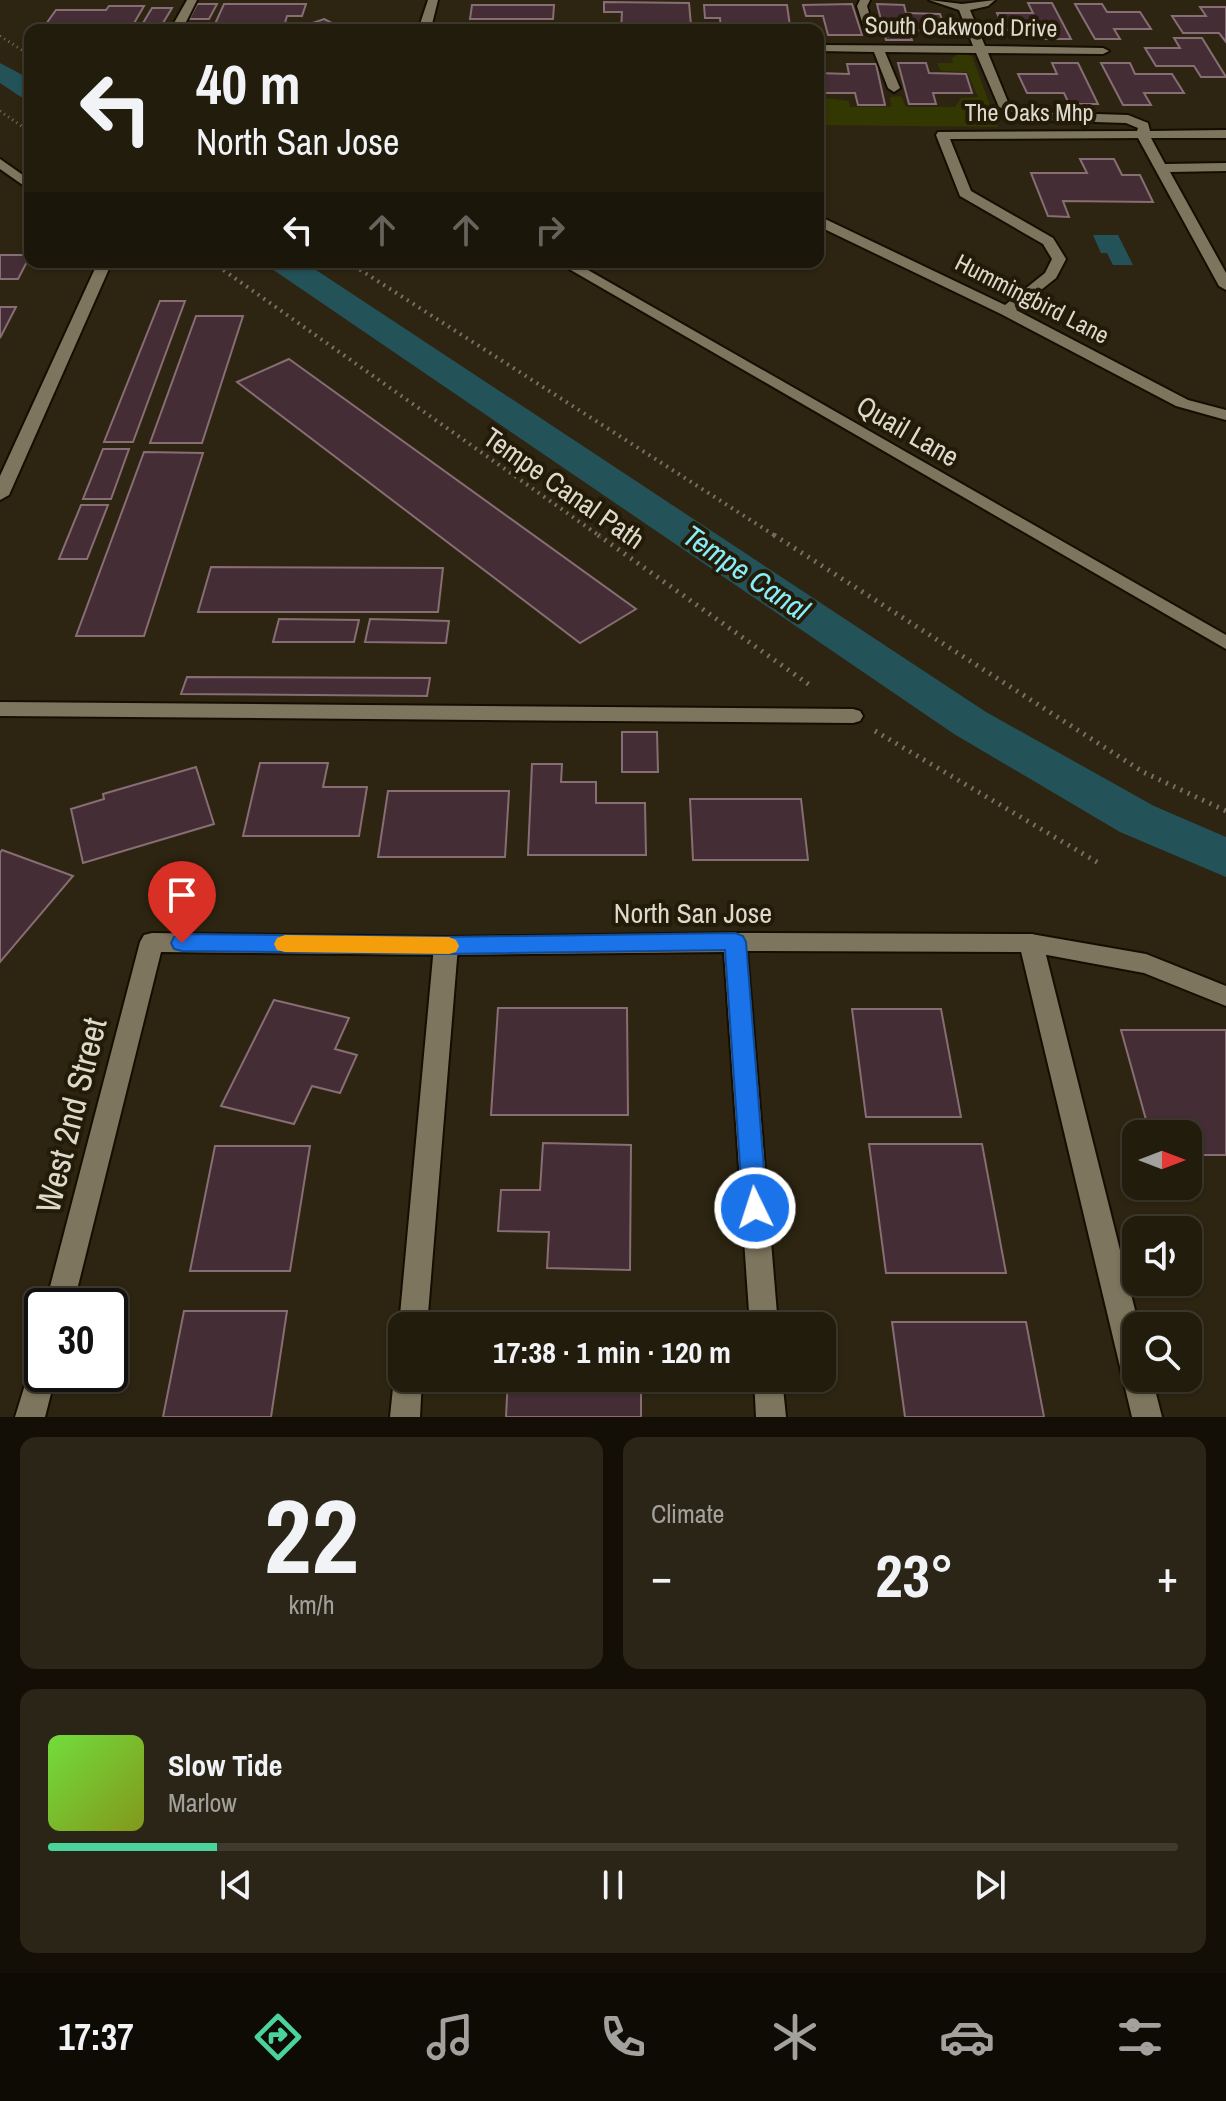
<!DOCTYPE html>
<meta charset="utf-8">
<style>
body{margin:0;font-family:"Archivo Narrow",sans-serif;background:#2a2516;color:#f1f3f6;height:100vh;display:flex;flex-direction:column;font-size:30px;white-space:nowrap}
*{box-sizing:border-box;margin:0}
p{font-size:26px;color:#a2a19d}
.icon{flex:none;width:44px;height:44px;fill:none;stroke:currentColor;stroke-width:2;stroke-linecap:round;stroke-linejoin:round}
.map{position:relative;height:1417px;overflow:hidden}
.panel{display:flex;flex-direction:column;gap:20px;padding:20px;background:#130f07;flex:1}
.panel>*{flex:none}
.top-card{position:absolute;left:24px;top:24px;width:800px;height:244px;border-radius:16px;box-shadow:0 2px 6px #0004,0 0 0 2px #3f3a2e;background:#221c0d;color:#f1f3f6;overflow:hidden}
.needle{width:52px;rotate:90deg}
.tools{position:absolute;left:1122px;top:1120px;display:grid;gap:16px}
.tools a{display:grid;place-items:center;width:80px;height:80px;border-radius:16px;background:#221c0d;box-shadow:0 2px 6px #0004,0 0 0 2px #3f3a2e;font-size:40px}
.speed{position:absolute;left:24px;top:1288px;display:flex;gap:16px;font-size:40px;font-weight:700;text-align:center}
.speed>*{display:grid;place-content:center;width:104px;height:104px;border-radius:50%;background:#221c0d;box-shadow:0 2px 6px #0004,0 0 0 2px #3f3a2e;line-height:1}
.speed .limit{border:4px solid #111;border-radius:12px;background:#fff;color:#111}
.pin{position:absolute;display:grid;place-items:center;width:68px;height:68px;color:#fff;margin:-82px -34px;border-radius:50% 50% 50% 0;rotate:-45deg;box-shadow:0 0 8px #0007}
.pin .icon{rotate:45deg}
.me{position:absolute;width:88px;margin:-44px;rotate:356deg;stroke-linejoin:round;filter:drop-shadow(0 0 6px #0008)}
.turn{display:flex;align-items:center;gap:28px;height:168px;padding:0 40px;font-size:36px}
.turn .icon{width:104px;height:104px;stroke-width:2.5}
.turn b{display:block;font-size:56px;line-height:68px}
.lanes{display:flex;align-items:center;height:76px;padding:0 40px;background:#0003;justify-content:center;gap:40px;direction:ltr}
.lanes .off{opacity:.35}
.big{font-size:60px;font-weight:800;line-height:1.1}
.panel .tile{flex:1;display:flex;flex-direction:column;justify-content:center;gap:12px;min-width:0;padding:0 28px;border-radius:16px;background:#2a2516}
.panel .dial{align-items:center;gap:0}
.dial b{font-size:104px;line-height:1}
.song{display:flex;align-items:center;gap:24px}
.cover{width:96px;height:96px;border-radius:12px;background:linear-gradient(135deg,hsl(100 70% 55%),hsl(70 70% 35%))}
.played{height:8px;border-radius:4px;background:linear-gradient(90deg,#4ad49c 15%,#3f3a2e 15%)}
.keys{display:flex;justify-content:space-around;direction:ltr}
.heat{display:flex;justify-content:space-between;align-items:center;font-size:44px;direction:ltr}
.panel .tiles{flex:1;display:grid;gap:20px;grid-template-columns:1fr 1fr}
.tile:last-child{grid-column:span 2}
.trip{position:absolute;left:388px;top:1312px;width:448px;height:80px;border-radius:16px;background:#221c0d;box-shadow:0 2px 6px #0004,0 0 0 2px #3f3a2e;font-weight:800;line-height:80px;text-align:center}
.tab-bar{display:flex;height:128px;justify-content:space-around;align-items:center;background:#0e0b05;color:#a2a19d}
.tab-bar .icon{width:56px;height:56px}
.tab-bar .current{color:#4ad49c}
.tab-bar b{font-size:36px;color:#f1f3f6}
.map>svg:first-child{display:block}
.green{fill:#333702}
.water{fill:#245259}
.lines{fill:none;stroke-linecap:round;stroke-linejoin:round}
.canal{fill:#245259;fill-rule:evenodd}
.building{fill:#442d34;stroke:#876d74;stroke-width:2}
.service-casing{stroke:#150e00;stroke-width:4}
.minor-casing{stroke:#150e00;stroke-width:4}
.path-far2{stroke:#77705f;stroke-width:3;stroke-dasharray:1 4;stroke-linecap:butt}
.path-far1{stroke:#77705f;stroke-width:4;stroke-dasharray:2 5;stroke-linecap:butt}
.path{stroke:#77705f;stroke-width:5;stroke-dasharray:2 6;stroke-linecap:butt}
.service{fill:#7e755e;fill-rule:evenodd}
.minor{fill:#7e755e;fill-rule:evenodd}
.route{fill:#1a73e8;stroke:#114b97;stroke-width:2}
.slow{fill:#f59e0b}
.labels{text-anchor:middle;stroke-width:8;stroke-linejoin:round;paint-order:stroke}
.far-street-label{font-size:24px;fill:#ded9cd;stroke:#231b07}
.street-label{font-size:28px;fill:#ded9cd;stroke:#231b07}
.water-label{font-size:30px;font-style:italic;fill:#88ecf9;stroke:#231b07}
.near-street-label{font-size:34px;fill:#ded9cd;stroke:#231b07}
</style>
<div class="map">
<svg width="1226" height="1417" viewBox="0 0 1226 1417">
<rect width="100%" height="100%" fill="#2d2511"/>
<path class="green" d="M960 53 972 56 998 127 818 125V97L849 101 850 107H891L890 97 901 96 906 107H955L961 98 978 97 967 72 941 71 937 63H953L952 58Z"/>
<path class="water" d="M1093 235H1118L1133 265H1113L1107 253H1101Z"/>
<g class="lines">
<g class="canal">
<path d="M0 63 30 79V99L21 97 0 83Z"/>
<path d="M267 262H304L986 712 1154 806 1226 837V877L1120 832 954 734 272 269Z"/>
</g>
</g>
<g class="building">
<path d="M604 2 689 3 691 25H702V30H621L622 12H604Z"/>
<path d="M1028 3H1052L1071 39H1044L1039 30H1004L997 13H1033Z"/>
<path d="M197 4H217L209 19H189Z"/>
<path d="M224 4H306L302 16H287L283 30H196L199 24H215Z"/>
<path d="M852 4 862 35H828L823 16H806L803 5Z"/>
<path d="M877 4 904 5 906 13 940 14 946 31 909 30 912 40H886Z"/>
<path d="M1075 4H1102L1107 12H1140L1151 29H1114L1120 39H1095Z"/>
<path d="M472 5H554L553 19H470Z"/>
<path d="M704 5H787L790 26H805L806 30H721L720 18H705Z"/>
<path d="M109 6H144L133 25H143L140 30H58L62 24H46L56 10H106Z"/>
<path d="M1200 7H1226V42L1219 33H1183L1172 16H1206Z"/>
<path d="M152 8H172L163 23H143Z"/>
<path d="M324 19 336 25 320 30H292Z"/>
<path d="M1174 38H1202L1226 77H1201L1194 66H1156L1145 48H1180Z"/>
<path d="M898 63H926L929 73 966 74 972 93H933L936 104H909Z"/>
<path d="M1052 63H1078L1098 104H1069L1064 93H1027L1018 74H1057Z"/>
<path d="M1101 63H1130L1135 74H1172L1184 93H1144L1151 105H1123Z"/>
<path d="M847 64H876L885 105H858L855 93H818V73L849 74Z"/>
<path d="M1080 159H1114L1122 175H1140L1153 202 1063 201 1069 217 1048 216 1031 173H1087Z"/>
<path d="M0 255H30V256L18 279H0Z"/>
<path d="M160 301H185L133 442H104Z"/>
<path d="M0 307H16L0 338Z"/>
<path d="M196 316H243L202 443H150Z"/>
<path d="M289 359 636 609 580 643 237 382Z"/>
<path d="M103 449H129L111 499H83Z"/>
<path d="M144 452 203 453 144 636H76Z"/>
<path d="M81 505H108L87 559H59Z"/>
<path d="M211 567 443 568 438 612H198Z"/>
<path d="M279 619 359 620 354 642H273Z"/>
<path d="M370 619 449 621 446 643 365 642Z"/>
<path d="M187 677 430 678 427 696 181 694Z"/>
<path d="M622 732H657L658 772H622Z"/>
<path d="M260 763H328L323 787H367L359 836H243Z"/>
<path d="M532 764H562L561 782H596V803H645L646 855H528Z"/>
<path d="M196 767 214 824 83 863 71 809 104 799 103 794Z"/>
<path d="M388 791H509L505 857H378Z"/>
<path d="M690 799H801L808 860H693Z"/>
<path d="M2 850 73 876 0 962V853Z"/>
<path d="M274 1000 349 1018 335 1049 357 1055 340 1093 312 1086 294 1124 221 1106Z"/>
<path d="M498 1008H627L628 1115H491Z"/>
<path d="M852 1009H941L961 1117H866Z"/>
<path d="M1121 1030H1226V1155H1188V1134H1150Z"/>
<path d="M543 1143 631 1145 630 1270 547 1268 549 1232 498 1231 501 1190H540Z"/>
<path d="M869 1144H982L1006 1273H886Z"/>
<path d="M215 1146H310L290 1271H190Z"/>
<path d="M184 1311H287L271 1417H163Z"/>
<rect x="511" y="1313" width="129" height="13"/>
<path d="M892 1322H1026L1044 1417H905Z"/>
<path d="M508 1378H641V1417H506Z"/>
</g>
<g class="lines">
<g class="service-casing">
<g id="service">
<path d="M187 0H197L182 30H170Z"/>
<path d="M428 0H438L432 24 587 27 593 30H337L343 27 420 24Z"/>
<path d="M860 0H870L867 6 874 30 864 28 857 6Z"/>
<path d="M929 0 962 4 995 0 988 6 970 10 985 46 1103 48 1109 51 1103 54 988 53 1008 102 1034 112 1128 115 1148 123 1150 131 1226 130V138H1151L1165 164 1226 163V171L1170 172 1226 273V290L1219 286 1138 138 950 139 971 191 1053 238 1066 259 1056 278 1016 310 1188 400 1226 410V420L1176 406 1001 314 818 226V217L823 218 1005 305 1045 273 1052 259 1043 244 960 196 936 135 938 132 1137 131 1138 128 1126 123 1032 120 999 107 976 53 885 52 900 88 894 92 888 88 874 52 818 51V45L973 46 959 10Z"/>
<path d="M557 262H574L1226 635V649Z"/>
<path d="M0 702 853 709 860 711 863 716 860 721 853 723 0 716Z"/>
<path d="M1031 934 1039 936 1043 943 1139 1326H1136V1378H1152L1162 1417H1132L1019 943 1023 936Z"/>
<path d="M446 937 454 939 458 946 427 1326H402V1333L399 1326 434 946 438 939Z"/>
<path d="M402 1366V1378H422L420 1417H390L394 1378 398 1368Z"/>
</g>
</g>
<g class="minor-casing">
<g id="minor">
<path d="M0 159 30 180V190L0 169Z"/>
<path d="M98 262H112L9 495 0 500V476Z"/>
<path d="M152 933 446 937 735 933 1031 934 1146 954 1226 986V1006L1144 973 1031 952 747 951 778 1326H750L724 952 446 955 161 952 73 1306H45L140 942 144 935Z"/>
<path d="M42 1358V1374H56L45 1417H15L32 1362Z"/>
<path d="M754 1378H782L786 1417H756Z"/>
</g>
</g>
<g class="path-far2">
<path d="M0 36 30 55"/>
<path d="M0 111 30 132"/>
</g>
<g class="path-far1">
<path d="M212 262 601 537"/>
<path d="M348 262 777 537"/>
</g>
<g class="path">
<path d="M598 535 811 686"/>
<path d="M774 535 1143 772 1226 811"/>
<path d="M875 731 1102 865"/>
</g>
<use href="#service" class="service"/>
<use href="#minor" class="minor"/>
</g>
<path class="route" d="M735 933 743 936 746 942 767 1208 764 1216 755 1219 747 1216 743 1208 725 950 446 954 182 951 174 949 171 943 174 937 182 934 446 937Z"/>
<path class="slow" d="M285 935 449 937 456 940 459 946 456 952 449 954 285 952 277 950 274 944 277 938Z"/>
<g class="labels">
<g class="far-street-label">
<text transform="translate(961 27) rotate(1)" y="8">South Oakwood Drive</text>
<text x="1029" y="121">The Oaks Mhp</text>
<text transform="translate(1032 299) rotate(27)" y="8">Hummingbird Lane</text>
</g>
<g class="street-label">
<text transform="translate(908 431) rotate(30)" y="10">Quail Lane</text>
<text transform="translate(564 488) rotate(35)" y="10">Tempe Canal Path</text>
<text x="693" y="923">North San Jose</text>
</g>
<g class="water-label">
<text transform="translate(746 573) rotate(34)" y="10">Tempe Canal</text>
</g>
<g class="near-street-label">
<text transform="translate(71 1115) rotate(-76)" y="12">West 2nd Street</text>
</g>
</g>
</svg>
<div class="tools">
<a><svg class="needle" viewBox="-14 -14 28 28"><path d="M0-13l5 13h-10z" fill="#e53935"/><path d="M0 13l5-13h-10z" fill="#a2a19d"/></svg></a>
<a><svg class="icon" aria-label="sound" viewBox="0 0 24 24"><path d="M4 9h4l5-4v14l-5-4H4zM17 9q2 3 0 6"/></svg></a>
<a><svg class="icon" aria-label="search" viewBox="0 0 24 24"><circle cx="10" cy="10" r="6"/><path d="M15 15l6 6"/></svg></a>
</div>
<div class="speed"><div class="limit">30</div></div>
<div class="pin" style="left:182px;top:943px;background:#d93025"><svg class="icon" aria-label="arrive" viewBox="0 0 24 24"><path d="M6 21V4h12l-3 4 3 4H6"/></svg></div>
<svg class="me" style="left:755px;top:1208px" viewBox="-20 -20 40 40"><circle r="17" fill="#1a73e8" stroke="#fff" stroke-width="3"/><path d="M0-11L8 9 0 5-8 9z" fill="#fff"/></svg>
<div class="trip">17:38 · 1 min · 120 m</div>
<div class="top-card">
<div class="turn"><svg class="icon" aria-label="left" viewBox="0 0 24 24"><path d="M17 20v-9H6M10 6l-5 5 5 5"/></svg><div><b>40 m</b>North San Jose</div></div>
<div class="lanes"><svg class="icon" aria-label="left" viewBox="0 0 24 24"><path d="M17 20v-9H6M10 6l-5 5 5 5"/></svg><svg class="icon off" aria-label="ahead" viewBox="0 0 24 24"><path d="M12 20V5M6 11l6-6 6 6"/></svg><svg class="icon off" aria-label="ahead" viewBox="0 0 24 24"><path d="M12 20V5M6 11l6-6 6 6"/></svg><svg class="icon off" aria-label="right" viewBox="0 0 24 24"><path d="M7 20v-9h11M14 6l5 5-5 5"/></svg></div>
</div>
</div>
<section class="panel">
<div class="tiles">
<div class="tile dial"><b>22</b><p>km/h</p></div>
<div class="tile"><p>Climate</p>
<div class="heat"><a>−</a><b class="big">23°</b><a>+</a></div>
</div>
<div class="tile">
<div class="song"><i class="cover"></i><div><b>Slow Tide</b><p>Marlow</p></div></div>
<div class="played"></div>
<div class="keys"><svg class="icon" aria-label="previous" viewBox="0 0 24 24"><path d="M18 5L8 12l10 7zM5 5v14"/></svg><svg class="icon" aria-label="pause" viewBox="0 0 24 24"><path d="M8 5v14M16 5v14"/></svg><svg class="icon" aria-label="next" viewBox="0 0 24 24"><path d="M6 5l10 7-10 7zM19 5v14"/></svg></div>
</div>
</div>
</section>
<nav class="tab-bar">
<b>17:37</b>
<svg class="icon current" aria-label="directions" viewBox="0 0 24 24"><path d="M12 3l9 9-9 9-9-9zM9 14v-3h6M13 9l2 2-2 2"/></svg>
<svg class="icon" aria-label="music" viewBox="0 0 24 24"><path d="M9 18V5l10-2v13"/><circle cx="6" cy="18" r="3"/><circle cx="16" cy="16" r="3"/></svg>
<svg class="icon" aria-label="phone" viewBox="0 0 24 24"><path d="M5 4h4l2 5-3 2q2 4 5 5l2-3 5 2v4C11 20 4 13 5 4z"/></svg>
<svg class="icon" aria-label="climate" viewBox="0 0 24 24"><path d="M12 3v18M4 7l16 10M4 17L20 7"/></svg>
<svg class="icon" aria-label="car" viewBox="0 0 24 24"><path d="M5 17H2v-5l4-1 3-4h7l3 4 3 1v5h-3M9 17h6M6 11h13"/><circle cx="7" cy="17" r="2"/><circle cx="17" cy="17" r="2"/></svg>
<svg class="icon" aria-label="filters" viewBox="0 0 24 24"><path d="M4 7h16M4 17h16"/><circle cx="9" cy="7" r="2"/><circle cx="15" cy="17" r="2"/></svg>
</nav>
